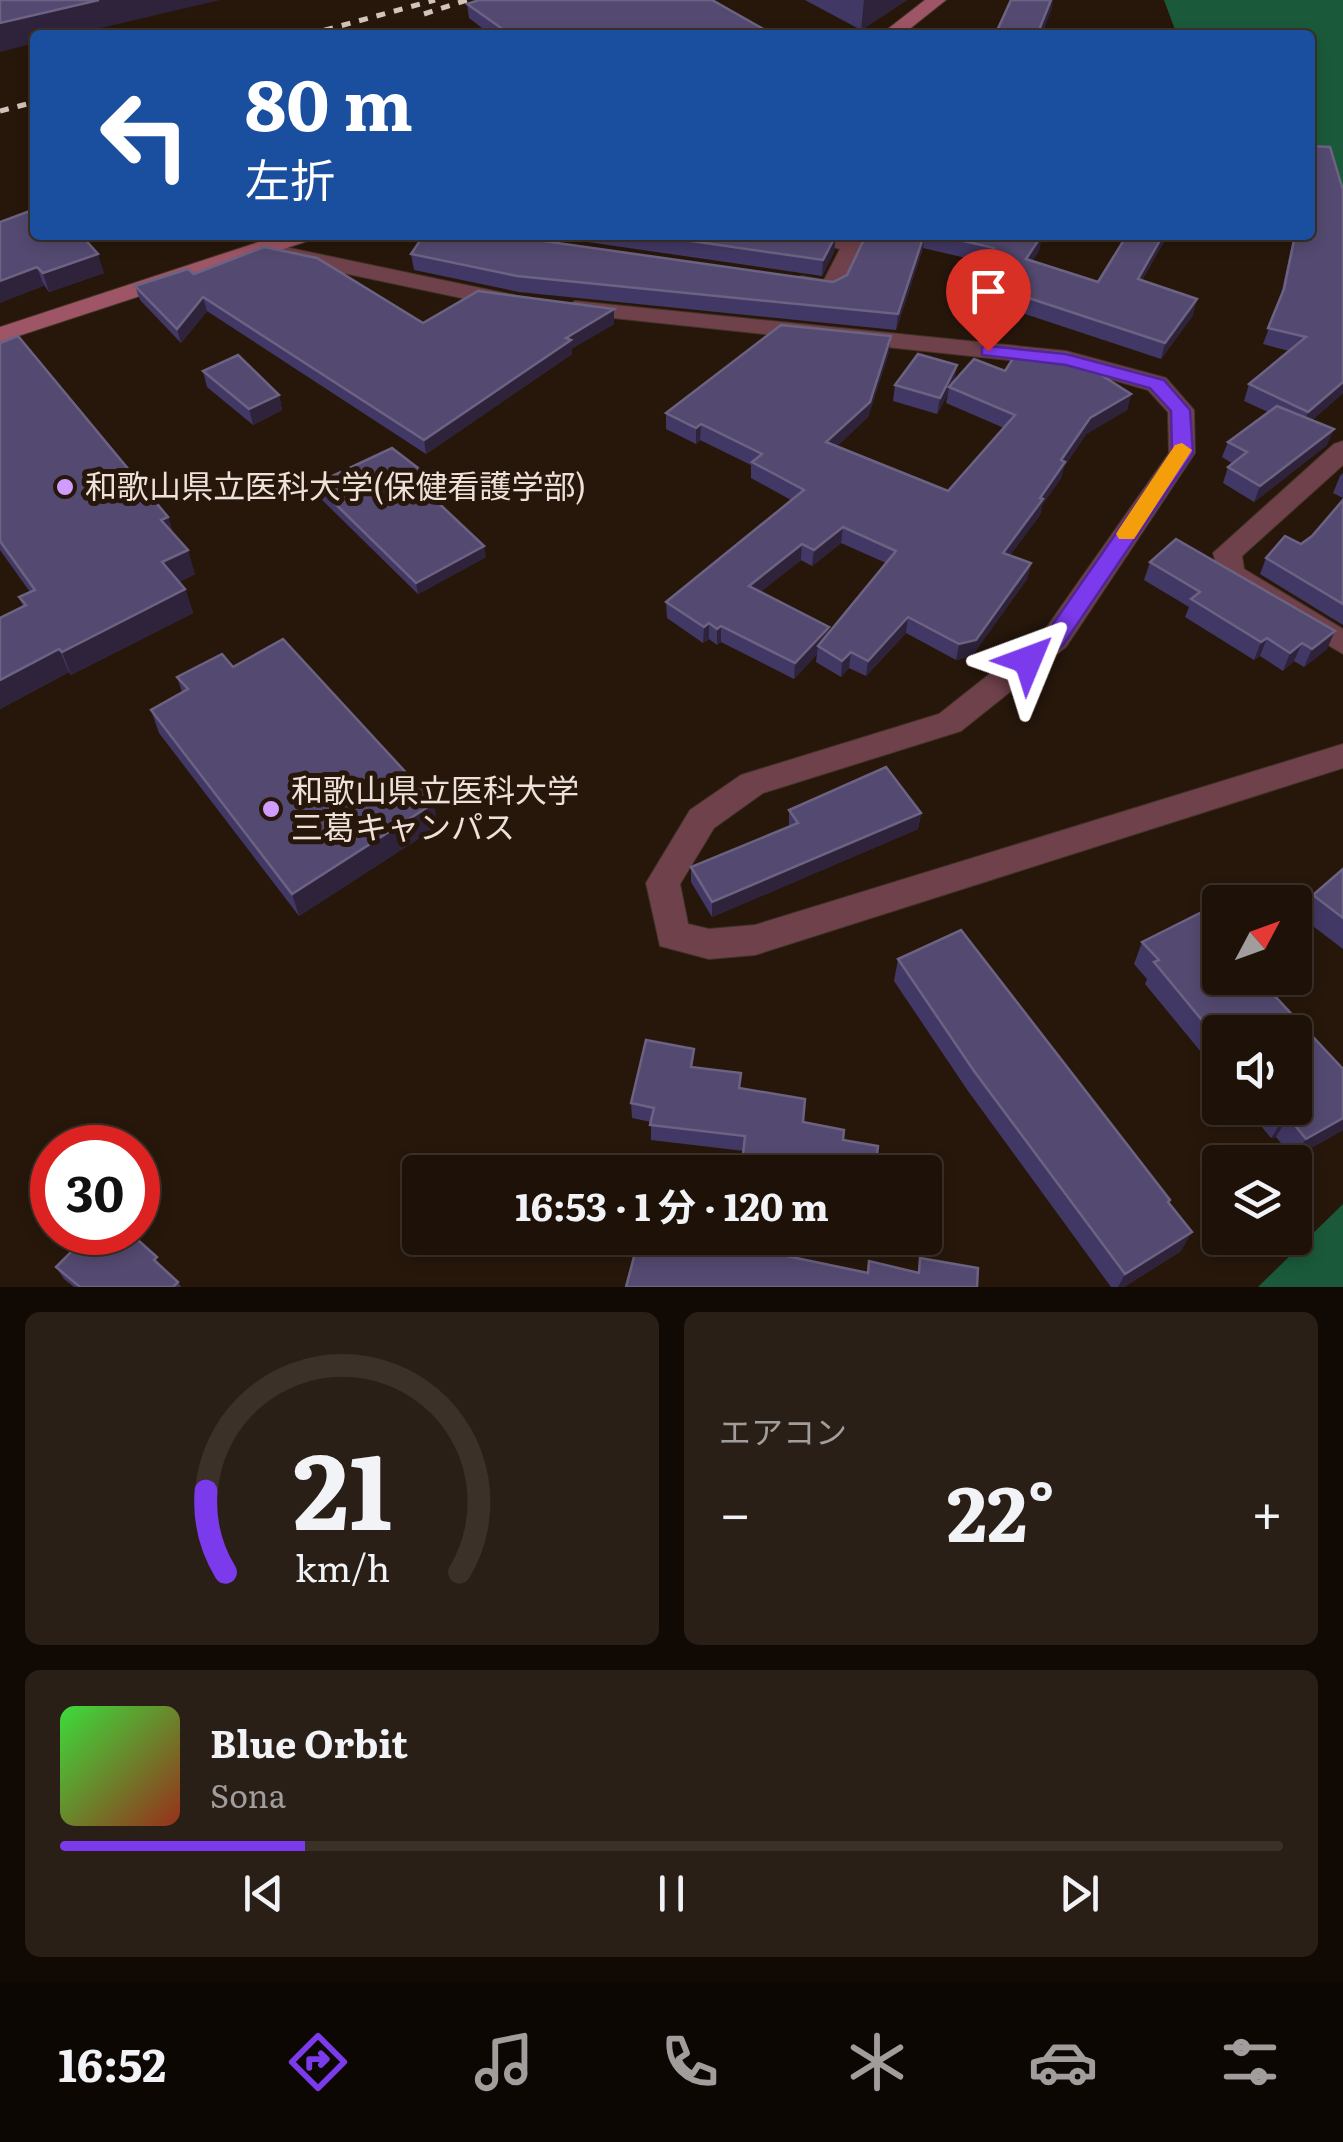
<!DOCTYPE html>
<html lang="ja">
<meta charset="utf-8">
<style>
body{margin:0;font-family:Literata,"Noto Sans JP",serif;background:#2a1f16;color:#f1f3f6;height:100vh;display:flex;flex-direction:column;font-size:38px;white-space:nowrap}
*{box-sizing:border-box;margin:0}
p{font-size:32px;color:#a09d9c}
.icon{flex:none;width:55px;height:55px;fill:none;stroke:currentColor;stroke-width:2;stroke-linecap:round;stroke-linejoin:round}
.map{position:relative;height:1287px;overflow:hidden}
.side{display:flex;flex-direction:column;gap:25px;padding:25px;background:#100904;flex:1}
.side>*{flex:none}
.hud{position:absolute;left:30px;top:30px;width:1285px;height:210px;border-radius:10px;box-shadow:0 5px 15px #0003,0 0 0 2px #3b3129;background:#1a4fa0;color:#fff;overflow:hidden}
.needle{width:65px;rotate:49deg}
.fabs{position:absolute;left:1202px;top:885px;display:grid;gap:20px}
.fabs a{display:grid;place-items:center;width:110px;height:110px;border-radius:10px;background:#1d1108;box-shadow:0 5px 15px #0003,0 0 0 2px #3b3129;font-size:50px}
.speed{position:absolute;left:30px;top:1125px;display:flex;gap:20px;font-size:50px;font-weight:700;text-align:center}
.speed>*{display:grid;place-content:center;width:130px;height:130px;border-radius:50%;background:#1d1108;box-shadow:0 5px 15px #0003,0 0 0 2px #3b3129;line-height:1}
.speed .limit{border:15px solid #d22;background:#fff;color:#111}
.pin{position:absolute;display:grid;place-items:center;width:85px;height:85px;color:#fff;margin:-102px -42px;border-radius:50% 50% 50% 0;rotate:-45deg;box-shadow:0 0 10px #0007}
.pin .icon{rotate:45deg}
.me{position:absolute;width:110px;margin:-55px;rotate:46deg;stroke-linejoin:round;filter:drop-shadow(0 0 8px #0008)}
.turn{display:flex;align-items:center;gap:35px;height:210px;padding:0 50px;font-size:45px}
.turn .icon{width:130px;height:130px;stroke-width:2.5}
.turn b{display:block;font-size:70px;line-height:85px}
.big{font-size:75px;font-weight:700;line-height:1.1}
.side .tile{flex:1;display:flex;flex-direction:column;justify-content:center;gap:15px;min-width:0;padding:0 35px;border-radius:15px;background:#2a1f16}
.side .dial{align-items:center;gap:0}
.dial svg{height:260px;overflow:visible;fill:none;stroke:#3b3129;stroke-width:7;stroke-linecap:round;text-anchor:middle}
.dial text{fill:#f1f3f6;stroke:none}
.song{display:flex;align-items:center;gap:30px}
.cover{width:120px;height:120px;border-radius:15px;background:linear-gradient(135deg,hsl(120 70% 55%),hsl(10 70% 35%))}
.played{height:10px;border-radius:5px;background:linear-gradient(90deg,#7c3aed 20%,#3b3129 20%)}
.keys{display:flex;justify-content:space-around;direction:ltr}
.heat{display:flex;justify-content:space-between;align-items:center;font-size:55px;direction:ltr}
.side .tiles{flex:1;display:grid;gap:25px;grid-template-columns:1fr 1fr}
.tile:last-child{grid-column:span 2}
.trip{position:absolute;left:402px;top:1155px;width:540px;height:100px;border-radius:10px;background:#1d1108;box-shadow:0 5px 15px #0003,0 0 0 2px #3b3129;font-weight:700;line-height:100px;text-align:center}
.menu{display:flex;height:160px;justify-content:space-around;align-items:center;background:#0c0703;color:#a09d9c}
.menu .icon{width:70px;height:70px}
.menu .on{color:#7c3aed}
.menu b{font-size:45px;color:#f1f3f6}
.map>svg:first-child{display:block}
.forest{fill:#1a5a3a}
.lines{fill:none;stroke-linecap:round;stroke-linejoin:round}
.street-casing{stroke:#433328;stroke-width:2}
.secondary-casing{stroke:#433328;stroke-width:2}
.street{fill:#6f414b;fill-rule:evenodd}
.secondary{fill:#9e5565;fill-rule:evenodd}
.rail{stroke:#d1c4bc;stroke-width:5;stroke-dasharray:9 9;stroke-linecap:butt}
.wall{fill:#423865;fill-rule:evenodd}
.shaded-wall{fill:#2f233c}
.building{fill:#544a71;stroke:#6c6282;stroke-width:2.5}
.route{fill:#7c3aed;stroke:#51269a;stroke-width:2.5}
.slow{fill:#f59e0b}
.poi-dot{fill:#d09dff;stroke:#27170b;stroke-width:4}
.labels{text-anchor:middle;stroke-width:10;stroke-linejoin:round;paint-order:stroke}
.poi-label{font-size:32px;fill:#ede1d9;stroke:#27170b;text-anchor:start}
</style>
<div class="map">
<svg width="1343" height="1287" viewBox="0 0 1343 1287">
<rect width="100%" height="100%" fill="#27170b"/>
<g class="forest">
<path d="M1164 0H1343V188L1310 170V35H1177Z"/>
<path d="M1343 1204V1287H1258Z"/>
</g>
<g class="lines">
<g class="street-casing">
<g id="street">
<path d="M801 235H838L861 241 864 246 840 293 801 290 789 283 801 276 824 280 840 249 804 240Z"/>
<path d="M285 247 514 295 526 302 514 309 277 259 273 254Z"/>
<path d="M575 301 1066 351 1166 378 1194 410 1195 453 1066 647 961 731 763 793 714 828 680 884 688 924 709 929 755 925 1343 744V768L755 955 709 959 660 946 646 883 690 810 741 775 939 714 1044 631 1169 453 1168 412 1148 390 1065 366 566 313 563 308Z"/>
<path d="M1343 441V465L1242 556 1244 569 1343 629V654L1221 581 1213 553 1334 444Z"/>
</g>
</g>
<g class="secondary-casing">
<g id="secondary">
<path d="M925 0H946L902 35H880Z"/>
<path d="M280 235H314L311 240 0 342V327Z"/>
</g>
</g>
<use href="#street" class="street"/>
<use href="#secondary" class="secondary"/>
<g class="rail">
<path d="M424 14 467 0"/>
<path d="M307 35 435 0"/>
<path d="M0 111 35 102"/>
</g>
</g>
<g class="wall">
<path d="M805 0H907L861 30Z"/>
<path d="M467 4 774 35H491L469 18Z"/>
<path d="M1343 190V393L1312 420 1327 445 1254 502 1223 483 1228 467 1233 464 1222 457 1228 442 1268 412 1244 401 1249 384 1289 351 1263 344 1280 299 1294 235H1310Z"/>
<path d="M0 222 104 273 49 292Z"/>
<path d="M539 235H836L834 252 822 276Z"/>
<path d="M853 235H1042L1039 251 1032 261 1098 282 1168 235 1142 280 1193 315 1161 359 968 295 971 279 983 262 923 248 896 330 519 292 414 270 411 254 833 282 847 275 864 240 862 237Z"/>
<path d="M194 274 423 323 614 324 571 349 572 354 426 454 207 311 181 343 140 300 135 286Z"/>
<path d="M0 343 168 517 173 533 195 574 179 582 185 589 193 613 71 675 69 672 0 709V618L23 606 19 597 30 592 0 550Z"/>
<path d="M889 352 868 417 837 446 948 491 1004 428 946 403 948 394 937 414 893 401 895 385 954 381 1005 371 1131 394 1127 410 1086 434 1064 467 1061 478 1042 505 1040 515 1010 555 1031 563 1027 579 972 656 956 660 906 633 866 676 849 668 841 677 816 662 817 654 794 679 721 642 717 645 709 639 703 643 667 618 666 602 791 500 751 478V465L700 440 696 444 666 429V413ZM841 543 886 563 828 633 760 592 801 560 812 566Z"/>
<path d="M203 371 279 395 282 410 253 425 207 387Z"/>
<path d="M422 471 423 482 419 484 486 557 418 594 317 495 315 484Z"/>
<path d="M1343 473V498L1333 493 1340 476Z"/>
<path d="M1343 500V625L1260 574 1266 558 1301 544 1312 536Z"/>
<path d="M1150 562 1327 649 1304 667 1294 661 1283 671 1260 656 1254 660 1185 617 1189 607 1144 580Z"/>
<path d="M233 667 438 826 299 916 159 733 151 710 182 692 177 677Z"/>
<path d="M789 810 921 813 918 829 712 917 691 882V867L789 827Z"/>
<path d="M1343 869V949L1301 917 1313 895Z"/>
<path d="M1142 942 1260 980 1343 1130 1293 1158 1276 1137 1271 1138 1246 1108H1295L1220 1032V1075L1145 984 1147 979 1134 964Z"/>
<path d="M898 959 1169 1203 1181 1251 1124 1287H1111L968 1091 894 981Z"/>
<path d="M740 1088 803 1122 843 1140 875 1172H760L742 1170 744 1151 651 1140V1122L632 1118 631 1103Z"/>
<path d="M56 1267 164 1270 178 1282 181 1287H74L64 1279Z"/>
</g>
<g class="shaded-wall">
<path d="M99 0H220L71 35H35V43L0 52V23Z"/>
<path d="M864 0H907L861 30Z"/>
<path d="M1051 0H1053L1052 8 1042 35H1037Z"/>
<path d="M836 235 834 252 822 276 823 260Z"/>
<path d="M925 235 923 248 896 330 898 314Z"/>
<path d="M1042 235 1039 251 1023 275 1026 259Z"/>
<path d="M1163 235H1168L1133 295 1138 279Z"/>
<path d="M98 254 104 273 49 292 43 273Z"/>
<path d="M37 267 44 286 0 303V281Z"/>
<path d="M203 297 207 311 181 343 177 329Z"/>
<path d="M1197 299 1193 315 1161 359 1165 343Z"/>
<path d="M614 309V324L571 349 572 354 426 454 424 440 566 338Z"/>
<path d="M891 336 889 352 868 417 825 458 826 442Z"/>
<path d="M957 365 955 381 949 387 948 394 937 414 940 398Z"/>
<path d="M1343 382V393L1302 429 1308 412Z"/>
<path d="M1131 394 1127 410 1086 434 1064 467 1061 478 1042 505 1040 515 1000 569 1003 553 1040 498 1061 460 1090 418Z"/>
<path d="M279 395 282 410 253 425 249 409Z"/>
<path d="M701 424 700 440 696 444V428Z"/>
<path d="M1334 429 1327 445 1254 502 1260 486Z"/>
<path d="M422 471 423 482 413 488 411 477Z"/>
<path d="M168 517 175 541 161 520Z"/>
<path d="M843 527 841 543 812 566 814 550Z"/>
<path d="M802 544 801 560 748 602 749 586Z"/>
<path d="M484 546 486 557 418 594 416 583Z"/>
<path d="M188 550 195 574 170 586 162 562Z"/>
<path d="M1031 563 1027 579 972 656 956 660 959 644Z"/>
<path d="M185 589 193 613 71 675 62 652Z"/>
<path d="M908 617 906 633 866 676 868 661Z"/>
<path d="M709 623V639L703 643 704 627Z"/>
<path d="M721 626V642L717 645V629Z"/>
<path d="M829 627 827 643 818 646 817 654 794 679 795 663Z"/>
<path d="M1335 631 1327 649 1304 667 1312 649Z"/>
<path d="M1267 638 1260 656 1254 660 1261 642Z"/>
<path d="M1302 643 1294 661 1283 671 1290 653Z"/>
<path d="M59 649 69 672 0 709V680Z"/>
<path d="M851 652 849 668 841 677 842 661Z"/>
<path d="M434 803 438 826 299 916 292 894Z"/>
<path d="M921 813 918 829 712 917V902Z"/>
<path d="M1288 1117 1276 1137 1271 1138 1284 1118Z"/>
<path d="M1343 1118V1130L1293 1158 1306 1139Z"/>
<path d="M1192 1232 1181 1251 1124 1287H1118L1125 1274Z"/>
</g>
<g class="building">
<path d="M0 0H99L0 23Z"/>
<path d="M479 0H712L774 35H511L467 4Z"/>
<path d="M1011 0H1051L1037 35H995Z"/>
<path d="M1310 146 1330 147 1343 190V382L1308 412 1249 384 1306 337 1268 328 1284 289 1295 235H1310Z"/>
<path d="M35 209V235H81L98 254 43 273 37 267 0 281V222Z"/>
<path d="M424 235H501L833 282 847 275 866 235H924L898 314 517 276 411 254Z"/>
<path d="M650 235H836L823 260Z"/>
<path d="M938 235H1042L1026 259 1098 282 1127 235H1163L1138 279 1197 299 1165 343 971 279 994 248Z"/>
<path d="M264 247 317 258 423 323 478 291 614 309 566 338 571 340 424 440 203 297 177 329 135 286 188 269 194 274Z"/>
<path d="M781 325 891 336 870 402 826 442 948 491 1015 415 949 387 974 359 1005 371 1019 349 1068 354 1131 394 1090 418 1061 460 1065 462 1040 498 1043 499 1003 553 1031 563 976 640 959 644 908 617 868 661 851 652 842 661 818 646 896 551 843 527 814 550 802 544 749 586 829 627 795 663 721 626 717 629 709 623 704 627 666 602 804 490 752 462 762 454 701 424 696 428 666 413Z"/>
<path d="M18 336 168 517 161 520 188 550 162 562 185 589 62 652 59 649 0 680V618L26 605 19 597 35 590 0 541V343Z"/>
<path d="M918 354 957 365 940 398 895 385Z"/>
<path d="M238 355 279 395 249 409 203 371Z"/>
<path d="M1277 406 1334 429 1260 486 1228 467 1247 452 1228 442Z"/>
<path d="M392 448 422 471 411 477 484 546 416 583 315 484Z"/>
<path d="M1343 500V604L1266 558 1285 536 1301 544 1312 536Z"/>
<path d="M1176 539 1335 631 1312 649 1302 643 1290 653 1267 638 1261 642 1191 599 1200 592 1150 562Z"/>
<path d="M283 639 434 803 292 894 151 710 188 689 177 677 222 654 233 667Z"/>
<path d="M886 767 921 813 712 902 691 867 798 823 789 810Z"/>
<path d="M1343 869V918L1313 895Z"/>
<path d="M1200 913 1220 934V978H1260H1258L1343 1069V1118L1306 1139 1288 1117 1284 1118 1275 1108H1295V1032H1220V1042L1154 962 1159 960 1142 942Z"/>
<path d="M961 930 1170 1200 1168 1202 1192 1232 1125 1274 974 1071 898 959Z"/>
<path d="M646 1040 694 1049 691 1067 741 1073 739 1088 805 1099 803 1122 844 1130 843 1140 878 1146 875 1172H828L807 1168V1165L743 1155 745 1136 650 1125 654 1108 631 1103Z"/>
<path d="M91 1232H129L157 1257 154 1260 178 1282 173 1287H80L56 1267Z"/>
<path d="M639 1238H786L782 1255 868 1273 869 1261 919 1273 920 1258 978 1268 977 1287H626Z"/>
</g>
<path class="route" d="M988 346 1066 354 1164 380 1190 410 1193 453 1063 645 1028 669 1020 666 1017 660 1046 634 1172 453 1171 411 1150 388 1066 365 982 355V347Z"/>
<path class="slow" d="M1182 443 1192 450 1134 539H1119L1116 534 1119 529 1175 445Z"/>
<g class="poi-dot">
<circle cx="65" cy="487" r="10"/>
<circle cx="271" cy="809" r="10"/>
</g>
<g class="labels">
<g class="poi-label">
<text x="85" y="498">和歌山県立医科大学(保健看護学部)</text>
<text x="291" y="802">和歌山県立医科大学<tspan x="291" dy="37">三葛キャンパス</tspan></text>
</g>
</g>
</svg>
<div class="fabs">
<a><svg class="needle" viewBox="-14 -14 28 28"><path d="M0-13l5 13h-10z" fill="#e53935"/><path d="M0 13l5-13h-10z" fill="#a09d9c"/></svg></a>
<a><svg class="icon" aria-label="sound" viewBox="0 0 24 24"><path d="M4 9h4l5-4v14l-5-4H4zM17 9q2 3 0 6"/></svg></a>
<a><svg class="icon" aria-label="layers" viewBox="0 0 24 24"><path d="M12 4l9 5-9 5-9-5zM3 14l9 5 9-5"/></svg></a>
</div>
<div class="speed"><div class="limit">30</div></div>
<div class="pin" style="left:988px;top:351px;background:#d93025"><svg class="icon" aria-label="arrive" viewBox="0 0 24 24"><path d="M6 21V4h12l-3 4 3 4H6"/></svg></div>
<svg class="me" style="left:1028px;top:660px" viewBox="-20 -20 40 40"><path d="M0-17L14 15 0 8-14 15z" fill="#7c3aed" stroke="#fff" stroke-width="4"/></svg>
<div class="trip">16:53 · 1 分 · 120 m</div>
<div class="hud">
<div class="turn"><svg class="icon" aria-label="left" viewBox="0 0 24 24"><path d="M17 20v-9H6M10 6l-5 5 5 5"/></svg><div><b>80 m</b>左折</div></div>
</div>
</div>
<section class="side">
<div class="tiles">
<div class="tile dial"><svg viewBox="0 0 100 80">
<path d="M14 69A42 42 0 1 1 86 69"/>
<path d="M14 69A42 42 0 0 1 8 44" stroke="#7c3aed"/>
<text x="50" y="56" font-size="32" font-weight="700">21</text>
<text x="50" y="72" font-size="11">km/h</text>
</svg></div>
<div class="tile"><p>エアコン</p>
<div class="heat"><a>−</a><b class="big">22°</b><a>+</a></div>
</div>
<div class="tile">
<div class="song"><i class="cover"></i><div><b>Blue Orbit</b><p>Sona</p></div></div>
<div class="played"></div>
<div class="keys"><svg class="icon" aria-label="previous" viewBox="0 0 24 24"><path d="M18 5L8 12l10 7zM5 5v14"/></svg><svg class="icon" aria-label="pause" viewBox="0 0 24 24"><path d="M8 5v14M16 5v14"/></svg><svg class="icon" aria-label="next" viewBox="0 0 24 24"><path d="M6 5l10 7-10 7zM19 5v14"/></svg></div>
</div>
</div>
</section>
<nav class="menu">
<b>16:52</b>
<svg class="icon on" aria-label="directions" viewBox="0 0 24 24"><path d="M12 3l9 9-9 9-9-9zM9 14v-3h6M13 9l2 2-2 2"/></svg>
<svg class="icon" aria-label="music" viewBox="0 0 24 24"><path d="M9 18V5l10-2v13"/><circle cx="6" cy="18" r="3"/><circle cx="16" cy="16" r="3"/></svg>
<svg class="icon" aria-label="phone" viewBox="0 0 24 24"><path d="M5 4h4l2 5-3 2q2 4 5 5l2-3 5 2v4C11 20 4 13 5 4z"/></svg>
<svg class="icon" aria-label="climate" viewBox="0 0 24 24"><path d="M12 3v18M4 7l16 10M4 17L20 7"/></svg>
<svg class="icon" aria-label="car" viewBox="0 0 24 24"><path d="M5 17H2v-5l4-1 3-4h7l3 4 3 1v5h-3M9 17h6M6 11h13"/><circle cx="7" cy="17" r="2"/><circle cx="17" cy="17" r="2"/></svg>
<svg class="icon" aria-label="filters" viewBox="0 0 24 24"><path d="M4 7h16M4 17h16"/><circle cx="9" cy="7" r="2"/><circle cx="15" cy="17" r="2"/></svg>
</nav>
